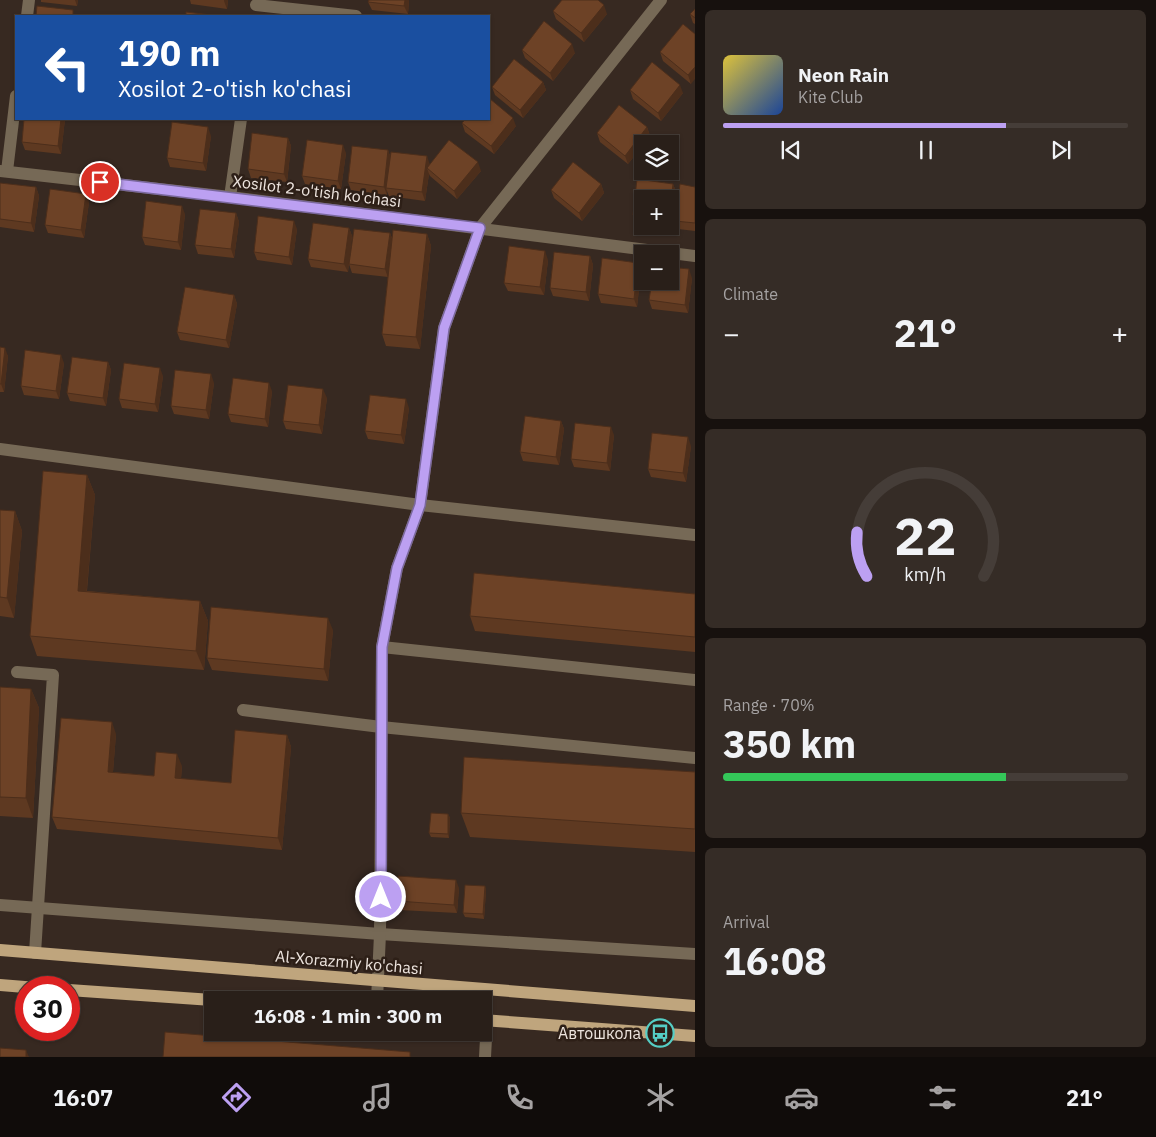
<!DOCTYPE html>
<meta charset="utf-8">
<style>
body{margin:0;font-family:"IBM Plex Sans",sans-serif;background:#352c26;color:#f1f3f6;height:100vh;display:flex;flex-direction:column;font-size:19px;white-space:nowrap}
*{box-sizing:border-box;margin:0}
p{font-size:16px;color:#a5a2a2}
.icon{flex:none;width:28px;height:28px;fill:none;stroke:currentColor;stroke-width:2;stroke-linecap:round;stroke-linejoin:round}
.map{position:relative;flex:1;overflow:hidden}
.details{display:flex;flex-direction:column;gap:10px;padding:10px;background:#17110e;width:461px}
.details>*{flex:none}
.top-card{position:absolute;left:15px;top:15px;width:475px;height:105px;border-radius:0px;box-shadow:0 1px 4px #0004,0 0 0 1px #453d38;background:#1a4fa0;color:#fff;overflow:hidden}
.controls{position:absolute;left:634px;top:135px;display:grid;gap:10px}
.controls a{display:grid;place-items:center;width:45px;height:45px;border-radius:0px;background:#291f19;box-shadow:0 1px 4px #0004,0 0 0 1px #453d38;font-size:25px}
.speed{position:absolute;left:15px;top:976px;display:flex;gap:10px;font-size:25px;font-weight:700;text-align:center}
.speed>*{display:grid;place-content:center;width:65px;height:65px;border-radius:50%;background:#291f19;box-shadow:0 1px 4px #0004,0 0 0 1px #453d38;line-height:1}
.speed .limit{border:8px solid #d22;background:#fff;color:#111}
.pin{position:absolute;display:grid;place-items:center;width:42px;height:42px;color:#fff;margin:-21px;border:2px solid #fff;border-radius:50%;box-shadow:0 1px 5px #0007}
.me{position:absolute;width:55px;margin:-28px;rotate:0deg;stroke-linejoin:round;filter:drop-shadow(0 0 4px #0008)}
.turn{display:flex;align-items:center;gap:18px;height:105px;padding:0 20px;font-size:22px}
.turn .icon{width:65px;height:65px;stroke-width:2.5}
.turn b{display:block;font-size:35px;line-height:42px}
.big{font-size:38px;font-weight:700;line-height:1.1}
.details .widget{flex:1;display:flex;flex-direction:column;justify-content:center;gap:8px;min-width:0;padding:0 18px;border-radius:8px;background:#352c26}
.details .dial{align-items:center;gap:0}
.dial svg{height:130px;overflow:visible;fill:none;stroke:#453d38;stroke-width:7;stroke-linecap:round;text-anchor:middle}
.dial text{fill:#f1f3f6;stroke:none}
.song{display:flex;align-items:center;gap:15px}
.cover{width:60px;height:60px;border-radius:8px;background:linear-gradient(135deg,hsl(50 70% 55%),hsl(220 70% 35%))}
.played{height:5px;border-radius:2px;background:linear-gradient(90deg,#bca0f2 70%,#453d38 70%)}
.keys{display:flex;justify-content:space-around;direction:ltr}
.heat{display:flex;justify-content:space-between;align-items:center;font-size:28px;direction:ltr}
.charge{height:8px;border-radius:4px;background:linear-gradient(90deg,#34c759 70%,#453d38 0)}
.trip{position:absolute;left:204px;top:991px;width:288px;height:50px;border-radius:0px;background:#291f19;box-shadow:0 1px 4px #0004,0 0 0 1px #453d38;font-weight:700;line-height:50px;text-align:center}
.tab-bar{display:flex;height:80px;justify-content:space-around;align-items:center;background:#100c0a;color:#a5a2a2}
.tab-bar .icon{width:35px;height:35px}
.tab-bar .current{color:#bca0f2}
.tab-bar b{font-size:22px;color:#f1f3f6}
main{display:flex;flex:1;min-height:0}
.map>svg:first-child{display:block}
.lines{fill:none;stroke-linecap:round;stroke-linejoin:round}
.minor{stroke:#766956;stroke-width:12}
.major{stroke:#bfa57d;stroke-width:12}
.wall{fill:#5e3921}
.shaded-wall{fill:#4c2e1b}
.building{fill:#6d4226;stroke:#4c2e1b}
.route-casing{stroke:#7a689d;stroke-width:12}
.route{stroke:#bca0f2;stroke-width:9}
.labels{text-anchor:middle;stroke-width:5;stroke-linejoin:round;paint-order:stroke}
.street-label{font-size:16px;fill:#ede4de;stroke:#2d1f17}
.poi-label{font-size:16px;fill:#ede4de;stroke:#2d1f17;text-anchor:end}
</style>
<main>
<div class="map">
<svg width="695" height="1057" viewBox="0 0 695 1057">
<rect width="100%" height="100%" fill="#372921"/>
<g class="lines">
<g class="minor">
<path d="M256 5 356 16"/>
<path d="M27 16 29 0"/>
<path d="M0 171 230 197 695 256"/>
<path d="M7 171 16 96"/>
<path d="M230 197 241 119"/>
<path d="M0 449 420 505 695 535"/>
<path d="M382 647 695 680"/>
<path d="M17 672 53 675 35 953"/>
<path d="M243 710 381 727 695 758"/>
<path d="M0 905 380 934 695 954"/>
<path d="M377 1000 380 934 382 647 397 568 420 505 444 328 480 228 661 0"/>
<path d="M485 1057 487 1020"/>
</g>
<g class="major">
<path d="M0 950 695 1006"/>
<path d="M0 985 37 988"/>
<path d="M69 990 212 1000"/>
<path d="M482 1020 695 1036"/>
</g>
</g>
<g class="wall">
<path d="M41 0H78L77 6 41 2Z"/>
<path d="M190 0H228L227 9 191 4Z"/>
<path d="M409 0 408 14 372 10 368 2Z"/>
<path d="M695 9V24L693 23 690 14Z"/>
<path d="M553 11 607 14 584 42 556 19Z"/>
<path d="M683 24 691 84 663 61 660 52Z"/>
<path d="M522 50 575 53 553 81 525 58Z"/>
<path d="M543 82 546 90 523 118 495 95 492 87Z"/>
<path d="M630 90 683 93 661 121 633 99Z"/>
<path d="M24 119H65L61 154 25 150 22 142Z"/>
<path d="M462 123 516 126 494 154 465 132Z"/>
<path d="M647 127 650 136 644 144H642V146L628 164 600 142 597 133Z"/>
<path d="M211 136 206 171 170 167 167 158Z"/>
<path d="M288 138 291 146 287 182 251 178 248 169Z"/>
<path d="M388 150 390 156 430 164 481 171 457 199 430 176 429 174 425 201 389 196 387 191V195L351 190 348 182Z"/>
<path d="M346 153 341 189 305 184 302 176Z"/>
<path d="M637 179 673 184 676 192 672 228 656 226H670V199H642V224L636 223 633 215Z"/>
<path d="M0 183 36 187 39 196 34 232 0 227Z"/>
<path d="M601 184 604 193 582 221 554 198 551 190Z"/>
<path d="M695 187V231L678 229 675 221Z"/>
<path d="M89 202 84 238 48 233 45 225Z"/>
<path d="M236 213 239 222 234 258 198 254 195 245Z"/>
<path d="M185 214 181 250 145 245 142 237Z"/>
<path d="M349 228 352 236 348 272 311 267 308 259Z"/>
<path d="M297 229 292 265 257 260 254 252Z"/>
<path d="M390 233 392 238 427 234 431 246 420 349 386 346 382 334 388 277 352 273 349 264Z"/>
<path d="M590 256 593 265 589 301 553 296 550 288Z"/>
<path d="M548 260 544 295 508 291 504 283Z"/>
<path d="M641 271 637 307 601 303 598 294Z"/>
<path d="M692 278 688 313 652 309 649 300Z"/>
<path d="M234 295 237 304 229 348 180 340 177 332Z"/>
<path d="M0 347 8 356 4 392H0Z"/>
<path d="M108 362 111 370 106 406 70 401 67 393Z"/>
<path d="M64 363 59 399 24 395 21 386Z"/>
<path d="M163 376 158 412 122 408 119 399Z"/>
<path d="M214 383 209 419 174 414 171 406Z"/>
<path d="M272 391 268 427 231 422 228 414Z"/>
<path d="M327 398 322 434 286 429 283 421Z"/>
<path d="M409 408 404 444 368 439 365 431Z"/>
<path d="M561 421 564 429 559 465 523 461 520 452Z"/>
<path d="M614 435 610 471 574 467 571 459Z"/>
<path d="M691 446 686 482 651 477 648 469Z"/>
<path d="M87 475 95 495 87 591 200 601 208 621 204 670 37 656 30 636Z"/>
<path d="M0 510 15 511 22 531 14 618 0 616Z"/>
<path d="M695 594V652L475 631 470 616Z"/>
<path d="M333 630 328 681 212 670 207 658Z"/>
<path d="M0 687 31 689 39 708 33 818 0 816Z"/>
<path d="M116 734 113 772 154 776 182 766 181 779 231 783 287 735 291 747 282 850 57 829 52 817Z"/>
<path d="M695 772V852L470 837 461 813Z"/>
<path d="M448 814 450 818 449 838 431 837 429 833Z"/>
<path d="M485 886 486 891 484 919 465 917 463 913Z"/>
<path d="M459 888 457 913 400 910 397 901Z"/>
</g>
<g class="shaded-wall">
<path d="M75 0H78L77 6Z"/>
<path d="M224 0H228L227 9 224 1Z"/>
<path d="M405 0H409L408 14 404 6Z"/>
<path d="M604 5 607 14 584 42 581 33Z"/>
<path d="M572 44 575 53 553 81 550 73Z"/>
<path d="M695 67V79L691 84 688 75Z"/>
<path d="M543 82 546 90 523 118 520 110Z"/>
<path d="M680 85 683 93 661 121 658 113Z"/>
<path d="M513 118 516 126 494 154 491 146Z"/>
<path d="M61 119H65L61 154 58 146Z"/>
<path d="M208 127 211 136 206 171 203 163Z"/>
<path d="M647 127 650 136 644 144H642V146L628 164 625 156Z"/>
<path d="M288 138 291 146 287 182 284 174Z"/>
<path d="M343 145 346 153 341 189 338 181Z"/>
<path d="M388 150 391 159 386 188 387 191V195L384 187Z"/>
<path d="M427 156 430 165 427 168 429 174 425 201 422 192Z"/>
<path d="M478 162 481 171 457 199 454 191Z"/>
<path d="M601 184 604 193 582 221 579 213Z"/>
<path d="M673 184 676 192 672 228 670 224V210Z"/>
<path d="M36 187 39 196 34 232 31 223Z"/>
<path d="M86 194 89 202 84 238 81 230Z"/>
<path d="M182 206 185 214 181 250 178 242Z"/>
<path d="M236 213 239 222 234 258 231 249Z"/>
<path d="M294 221 297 229 292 265 289 257Z"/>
<path d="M349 228 352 236 348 272 344 264Z"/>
<path d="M390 233 393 242 388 278 385 269Z"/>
<path d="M427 234 431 246 420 349 416 337Z"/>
<path d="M545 251 548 260 544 295 540 287Z"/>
<path d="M590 256 593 265 589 301 586 292Z"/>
<path d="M638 263 641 271 637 307 634 299Z"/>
<path d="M689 269 692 278 688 313 685 305Z"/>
<path d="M234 295 237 304 229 348 226 340Z"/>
<path d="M5 348 8 356 4 392 1 384Z"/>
<path d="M61 355 64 363 59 399 56 391Z"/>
<path d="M108 362 111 370 106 406 103 398Z"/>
<path d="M160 368 163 376 158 412 155 404Z"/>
<path d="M211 374 214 383 209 419 206 410Z"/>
<path d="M269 383 272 391 268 427 265 419Z"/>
<path d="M323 389 327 398 322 434 319 425Z"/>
<path d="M406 399 409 408 404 444 401 435Z"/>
<path d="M561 421 564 429 559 465 556 457Z"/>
<path d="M611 427 614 435 610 471 607 463Z"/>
<path d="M688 437 691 446 686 482 683 473Z"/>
<path d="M87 475 95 495 85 610 78 591Z"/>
<path d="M15 511 22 531 14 618 7 598Z"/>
<path d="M200 601 208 621 204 670 196 651Z"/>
<path d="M328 618 333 630 328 681 324 669Z"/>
<path d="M31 689 39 708 33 818 26 798Z"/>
<path d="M112 722 116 734 112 784 108 772Z"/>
<path d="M287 735 291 747 282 850 278 838Z"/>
<path d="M177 754 182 766 180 790 175 778Z"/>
<path d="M448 814 450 818 449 838 448 834Z"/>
<path d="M456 880 459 888 457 913 454 905Z"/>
<path d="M485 886 486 891 484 919 483 914Z"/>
<path d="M26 1050 29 1057H26Z"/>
</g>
<g class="building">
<path d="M369 0H405L404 6 368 2Z"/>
<path d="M562 0H598L604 5 581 33 553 11Z"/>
<path d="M37 6 73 10V16H36Z"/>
<path d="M695 9V18L690 14Z"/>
<path d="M186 12 220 16H186Z"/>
<path d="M544 21 572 44 550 73 522 50Z"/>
<path d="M683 24 695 34V67L688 75 660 52Z"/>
<path d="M514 59 543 82 520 110 492 87Z"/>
<path d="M652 62 680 85 658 113 630 90Z"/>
<path d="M489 98 513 118 491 146 462 123 466 119H489Z"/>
<path d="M619 105 647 127 625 156 597 133Z"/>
<path d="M24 119H61L58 146 22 142Z"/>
<path d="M172 122 208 127 203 163 167 158Z"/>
<path d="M252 133 288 138 284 174 248 169Z"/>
<path d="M307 140 343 145 338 181 302 176Z"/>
<path d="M449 140 478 162 454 191 427 168Z"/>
<path d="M352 146 388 150 384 187 348 182Z"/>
<path d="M391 152 427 156 422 192 386 188Z"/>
<path d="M573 162 601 184 579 213 551 190Z"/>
<path d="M637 179 673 184 670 210V199H642V216L633 215Z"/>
<path d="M0 183 36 187 31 223 0 219Z"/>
<path d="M680 184 695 187V223L675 221Z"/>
<path d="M50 189 86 194 81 230 45 225Z"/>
<path d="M146 201 182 206 178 242 142 237Z"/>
<path d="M200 209 236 213 231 249 195 245Z"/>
<path d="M258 216 294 221 289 257 254 252Z"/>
<path d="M313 223 349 228 344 264 308 259Z"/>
<path d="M354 229 390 233 385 269 349 264Z"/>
<path d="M393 230 427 234 416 337 382 334Z"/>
<path d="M509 246 545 251 540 287 504 283Z"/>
<path d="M554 252 590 256 586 292 550 288Z"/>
<path d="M602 258 638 263 634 299 598 294Z"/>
<path d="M670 267 689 269 685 305 649 300 652 281H670Z"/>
<path d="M185 287 234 295 226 340 177 332Z"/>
<path d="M0 347 5 348 1 384H0Z"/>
<path d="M25 350 61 355 56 391 21 386Z"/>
<path d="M72 357 108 362 103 398 67 393Z"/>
<path d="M124 363 160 368 155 404 119 399Z"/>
<path d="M175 370 211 374 206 410 171 406Z"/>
<path d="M233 378 269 383 265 419 228 414Z"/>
<path d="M288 385 323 389 319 425 283 421Z"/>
<path d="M370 395 406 399 401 435 365 431Z"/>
<path d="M525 416 561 421 556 457 520 452Z"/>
<path d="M575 423 611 427 607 463 571 459Z"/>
<path d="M652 433 688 437 683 473 648 469Z"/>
<path d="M43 471 87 475 78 591 200 601 196 651 30 636Z"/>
<path d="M0 510 15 511 7 598 0 597Z"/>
<path d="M474 573 695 594V637L470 616Z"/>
<path d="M211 607 328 618 324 669 207 658Z"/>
<path d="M0 687 31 689 26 798 0 797Z"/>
<path d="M61 718 112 722 108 772 154 776 156 752 177 754 175 778 231 783 235 730 287 735 278 838 52 817Z"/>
<path d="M464 757 695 772V829L461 813Z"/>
<path d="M431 813 448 814V834L429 833Z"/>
<path d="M398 876 456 880 454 905 397 901Z"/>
<path d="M465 885 485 886 483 914 463 913Z"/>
<path d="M165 1032 410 1052V1057H163Z"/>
<path d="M0 1048 26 1050V1057H0Z"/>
</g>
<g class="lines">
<g class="route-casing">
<path id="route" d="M100 182 480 228 444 328 420 505 397 568 382 647 381 897"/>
</g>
<use href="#route" class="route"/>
</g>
<defs>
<g id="bus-ring" transform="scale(1.4375)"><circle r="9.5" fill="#2d1f17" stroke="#55cec5" stroke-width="1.5"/><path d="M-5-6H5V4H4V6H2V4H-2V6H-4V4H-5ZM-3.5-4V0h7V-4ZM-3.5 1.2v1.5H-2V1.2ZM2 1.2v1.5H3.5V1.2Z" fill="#55cec5"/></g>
</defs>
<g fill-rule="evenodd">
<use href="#bus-ring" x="660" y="1033"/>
</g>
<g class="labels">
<g class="street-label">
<text transform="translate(317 191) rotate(7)" y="6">Xosilot 2-o'tish ko'chasi</text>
<text transform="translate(349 962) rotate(5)" y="6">Al-Xorazmiy ko'chasi</text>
</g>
<g class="poi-label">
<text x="641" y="1039">Автошкола</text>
</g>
</g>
</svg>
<div class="controls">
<a><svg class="icon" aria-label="layers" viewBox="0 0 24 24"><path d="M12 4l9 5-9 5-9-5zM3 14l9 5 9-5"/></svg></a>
<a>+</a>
<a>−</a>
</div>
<div class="speed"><div class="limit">30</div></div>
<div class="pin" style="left:100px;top:182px;background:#d93025"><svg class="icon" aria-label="arrive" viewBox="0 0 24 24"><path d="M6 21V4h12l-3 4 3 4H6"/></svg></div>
<svg class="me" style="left:381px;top:897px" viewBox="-20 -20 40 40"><circle r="17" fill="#bca0f2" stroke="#fff" stroke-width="3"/><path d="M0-11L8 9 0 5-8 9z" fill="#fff"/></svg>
<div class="trip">16:08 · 1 min · 300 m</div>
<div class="top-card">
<div class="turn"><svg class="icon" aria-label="left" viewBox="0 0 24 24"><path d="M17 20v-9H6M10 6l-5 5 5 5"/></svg><div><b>190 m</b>Xosilot 2-o'tish ko'chasi</div></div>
</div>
</div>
<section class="details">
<div class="widget">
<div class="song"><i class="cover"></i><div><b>Neon Rain</b><p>Kite Club</p></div></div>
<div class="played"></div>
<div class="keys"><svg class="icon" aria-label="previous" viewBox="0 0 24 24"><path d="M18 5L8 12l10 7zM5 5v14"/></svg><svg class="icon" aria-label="pause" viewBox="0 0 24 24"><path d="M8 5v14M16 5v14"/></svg><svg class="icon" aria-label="next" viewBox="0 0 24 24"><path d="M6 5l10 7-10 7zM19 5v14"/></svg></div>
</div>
<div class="widget"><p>Climate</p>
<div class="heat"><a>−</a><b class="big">21°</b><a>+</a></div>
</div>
<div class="widget dial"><svg viewBox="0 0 100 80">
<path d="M14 69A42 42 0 1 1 86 69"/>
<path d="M14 69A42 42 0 0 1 8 42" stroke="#bca0f2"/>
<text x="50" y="56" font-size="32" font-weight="700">22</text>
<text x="50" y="72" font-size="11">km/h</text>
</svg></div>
<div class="widget"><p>Range · 70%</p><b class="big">350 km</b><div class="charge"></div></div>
<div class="widget"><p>Arrival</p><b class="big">16:08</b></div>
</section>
</main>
<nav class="tab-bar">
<b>16:07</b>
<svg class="icon current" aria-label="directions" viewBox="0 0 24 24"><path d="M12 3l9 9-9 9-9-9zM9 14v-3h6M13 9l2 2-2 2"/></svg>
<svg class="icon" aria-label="music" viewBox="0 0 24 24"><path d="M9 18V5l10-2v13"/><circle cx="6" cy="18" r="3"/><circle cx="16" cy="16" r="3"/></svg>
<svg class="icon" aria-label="phone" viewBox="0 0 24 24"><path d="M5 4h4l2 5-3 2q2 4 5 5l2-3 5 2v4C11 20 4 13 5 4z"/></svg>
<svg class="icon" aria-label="climate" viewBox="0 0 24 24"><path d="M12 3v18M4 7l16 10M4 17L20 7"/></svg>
<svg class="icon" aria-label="car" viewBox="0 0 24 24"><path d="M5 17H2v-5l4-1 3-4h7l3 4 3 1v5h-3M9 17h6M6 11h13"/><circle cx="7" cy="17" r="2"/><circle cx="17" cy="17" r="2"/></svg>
<svg class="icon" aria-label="filters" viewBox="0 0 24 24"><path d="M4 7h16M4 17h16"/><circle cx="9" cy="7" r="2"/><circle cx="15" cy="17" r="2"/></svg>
<b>21°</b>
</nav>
